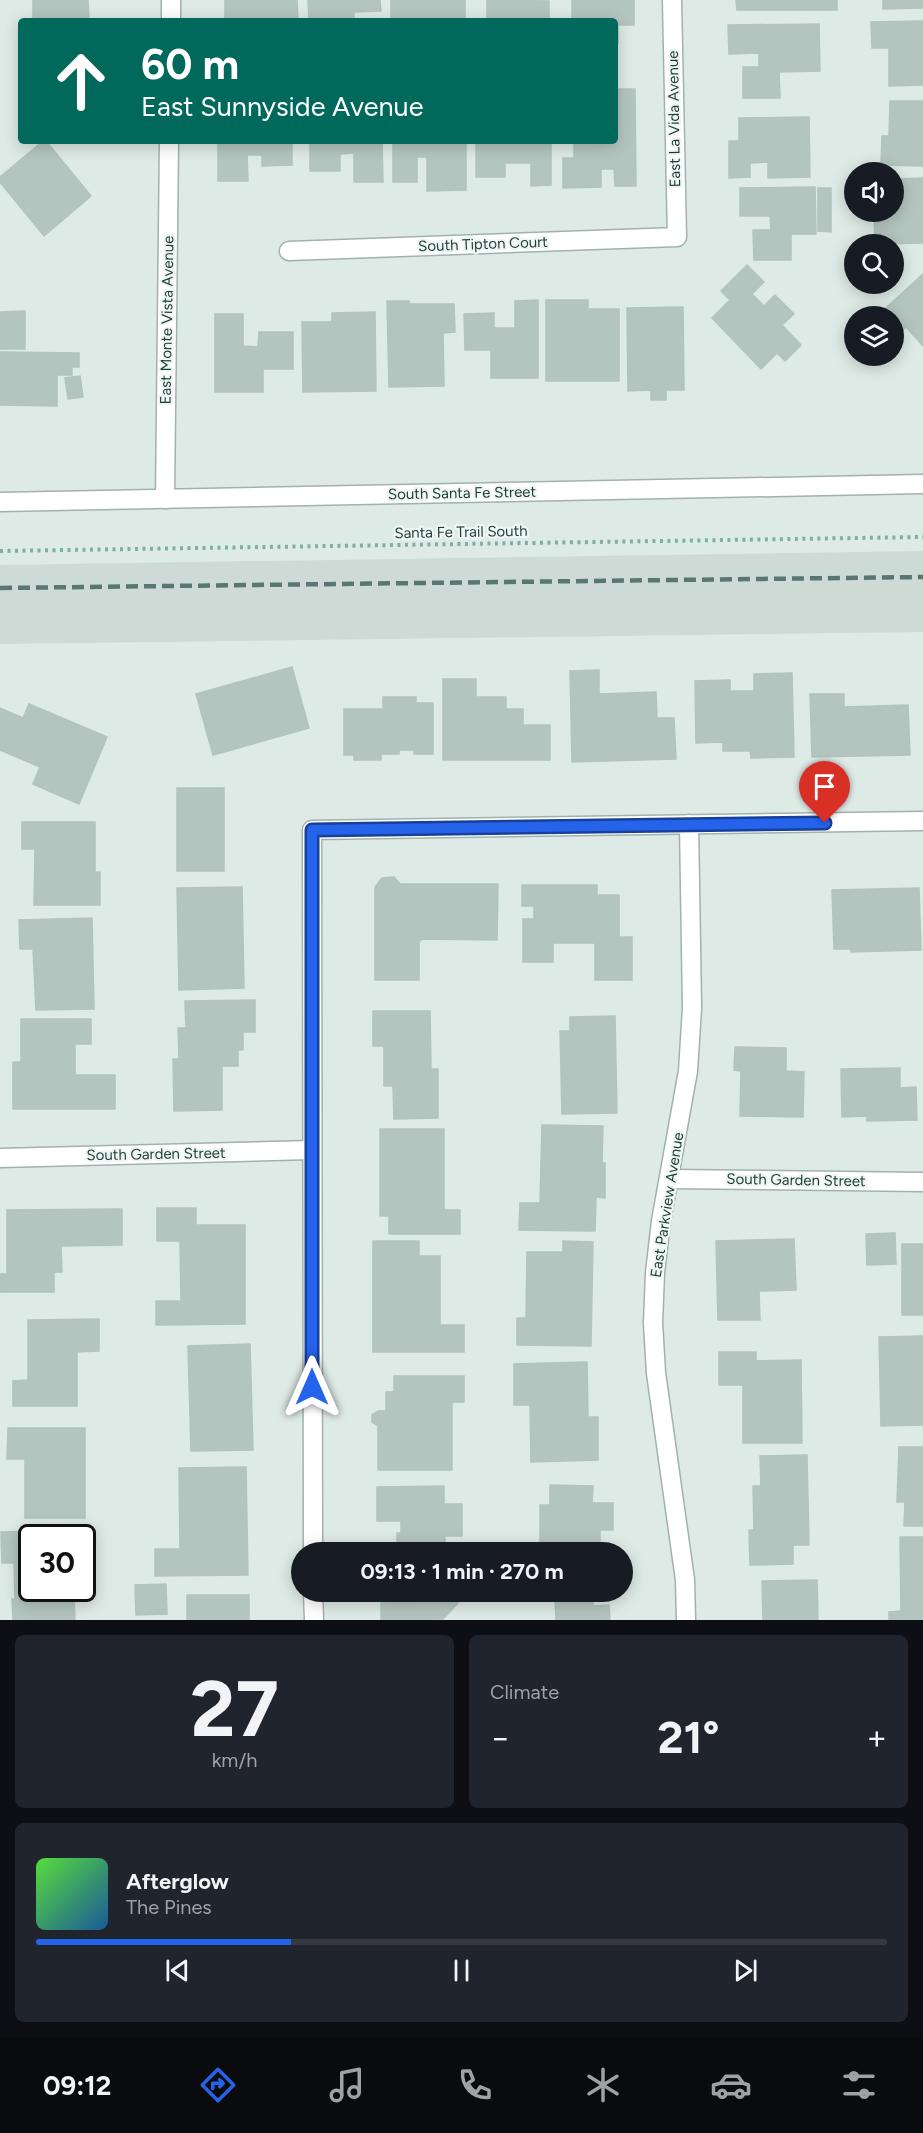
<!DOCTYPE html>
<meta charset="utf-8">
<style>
body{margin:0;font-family:Figtree,sans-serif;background:#20242c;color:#f1f3f6;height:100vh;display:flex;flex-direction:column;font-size:22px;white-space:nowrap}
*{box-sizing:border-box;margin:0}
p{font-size:20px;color:#9ea1a6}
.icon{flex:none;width:33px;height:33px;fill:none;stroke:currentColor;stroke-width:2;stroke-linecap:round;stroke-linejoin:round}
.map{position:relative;height:1620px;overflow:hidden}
.side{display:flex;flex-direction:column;gap:15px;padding:15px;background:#0d0f14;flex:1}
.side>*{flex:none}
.banner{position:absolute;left:18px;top:18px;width:600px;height:126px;border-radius:6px;box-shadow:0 3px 15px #0003;background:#00695c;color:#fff;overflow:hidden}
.fabs{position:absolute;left:844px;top:162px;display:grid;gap:12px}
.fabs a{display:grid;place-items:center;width:60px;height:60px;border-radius:50%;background:#171b24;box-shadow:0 3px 15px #0003;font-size:30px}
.speed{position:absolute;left:18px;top:1524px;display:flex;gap:12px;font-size:30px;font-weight:700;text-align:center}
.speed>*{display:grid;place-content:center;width:78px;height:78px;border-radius:50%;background:#171b24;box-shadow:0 3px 15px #0003;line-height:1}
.speed .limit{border:3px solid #111;border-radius:9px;background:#fff;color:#111}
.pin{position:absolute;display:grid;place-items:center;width:51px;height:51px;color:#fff;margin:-62px -26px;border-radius:50% 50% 50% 0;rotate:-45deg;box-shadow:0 0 6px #0007}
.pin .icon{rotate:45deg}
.me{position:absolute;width:66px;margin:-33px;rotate:0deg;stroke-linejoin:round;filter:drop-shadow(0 0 4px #0008)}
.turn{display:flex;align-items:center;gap:21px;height:126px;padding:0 24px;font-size:27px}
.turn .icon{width:78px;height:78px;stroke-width:2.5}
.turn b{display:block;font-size:42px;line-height:51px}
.big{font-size:45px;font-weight:700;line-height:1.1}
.side .widget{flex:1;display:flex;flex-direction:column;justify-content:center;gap:9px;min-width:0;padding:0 21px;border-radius:9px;background:#20242c}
.side .dial{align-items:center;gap:0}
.dial b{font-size:78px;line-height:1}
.song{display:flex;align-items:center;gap:18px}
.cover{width:72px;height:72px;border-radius:9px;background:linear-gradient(135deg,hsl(110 70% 55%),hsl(210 70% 35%))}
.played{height:6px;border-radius:3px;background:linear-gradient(90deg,#2563eb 30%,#363941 30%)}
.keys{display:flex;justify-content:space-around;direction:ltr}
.heat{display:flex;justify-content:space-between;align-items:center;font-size:33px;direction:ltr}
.side .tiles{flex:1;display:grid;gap:15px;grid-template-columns:1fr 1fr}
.widget:last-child{grid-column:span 2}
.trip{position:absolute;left:291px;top:1542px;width:342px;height:60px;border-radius:30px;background:#171b24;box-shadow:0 3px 15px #0003;font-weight:700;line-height:60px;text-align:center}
.menu{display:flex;height:96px;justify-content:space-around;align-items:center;background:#090b0e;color:#9ea1a6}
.menu .icon{width:42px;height:42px}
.menu .on{color:#2563eb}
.menu b{font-size:27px;color:#f1f3f6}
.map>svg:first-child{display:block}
.built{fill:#cddad5}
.building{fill:#b4c5bf;stroke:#b1c4be;stroke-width:1.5}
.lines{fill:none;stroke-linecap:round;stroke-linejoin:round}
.minor-casing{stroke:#a1b2ae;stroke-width:21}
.tertiary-casing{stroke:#a1b2ae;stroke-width:21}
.path{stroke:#7eafa5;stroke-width:4;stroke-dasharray:3 4.5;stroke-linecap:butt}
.minor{stroke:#fff;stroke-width:18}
.tertiary{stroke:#fff;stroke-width:18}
.rail{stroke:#597672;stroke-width:4.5;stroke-dasharray:12 6;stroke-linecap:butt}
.route-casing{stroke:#184099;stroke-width:15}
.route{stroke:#2563eb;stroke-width:10}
.labels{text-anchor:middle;stroke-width:4.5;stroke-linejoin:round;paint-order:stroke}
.street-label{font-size:15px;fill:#1f3a36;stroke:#eff7f4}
</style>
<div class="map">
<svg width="923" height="1620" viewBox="0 0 923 1620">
<rect width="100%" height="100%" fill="#deeae6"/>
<path class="built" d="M923 551V632L0 644V565Z"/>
<g class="building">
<path d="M33 0H88L89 21H33Z"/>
<path d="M225 0H297L298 21H225Z"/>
<path d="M308 0H380L381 11 354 12V21H309Z"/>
<rect x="391" y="0" width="74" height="21"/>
<path d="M487 0 549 1V21H487Z"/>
<path d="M572 0H634V25H618V43H615V21H572Z"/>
<path d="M736 0H837V10H737Z"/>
<path d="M883 0H923V8L883 9Z"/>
<path d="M923 21V85L889 86V48H872L871 22Z"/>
<path d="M819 24 820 71 779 72 780 98H743V67H759V53L729 54 728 25Z"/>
<path d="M615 89H635L636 186H615L614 169H601V187L563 188V158H574V141H615Z"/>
<path d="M890 101H923V166L881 165 882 136H889Z"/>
<path d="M809 117 810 177 768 178V162L750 163V177L729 178V141H739V118Z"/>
<path d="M43 141H46L91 196 44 236 0 182V177Z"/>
<path d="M218 141H292V165L262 166V155H247L248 181H218Z"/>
<path d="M310 141H382L383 182H354V153L340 154V171H310Z"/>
<path d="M393 141H466V190L427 191V157H417V182H393Z"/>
<path d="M551 141V185L531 186V163H505V177H476V142Z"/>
<path d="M923 178V243L875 244 874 212H894V179Z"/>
<path d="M815 187 816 234H791V260H754L753 230H771L770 216H740V188Z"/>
<path d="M818 188H831V232L818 231Z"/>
<path d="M747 265 764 282 752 294 764 306 775 295 794 314 782 325 801 345 785 361 777 353 761 369 712 318 730 300 721 291Z"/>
<path d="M923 274V346L906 327 894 338V316H877Z"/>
<path d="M538 300V378H491V350H465L464 314 494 313V328H515V301Z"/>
<path d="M546 300H588V309H619V381H546Z"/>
<path d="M387 301H409V304H454L455 332 443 333 444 386 389 387Z"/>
<path d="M683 307 684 390H666V400H651V390L628 391 627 308Z"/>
<path d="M25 311V349H0V312Z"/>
<path d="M375 312 376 391 303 392 302 322H332V313Z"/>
<path d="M215 314H243V346L258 347 259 332H293V369H263V392H215Z"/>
<path d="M0 352 79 353V367H72V375H57V406L0 405Z"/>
<path d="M80 376 83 397 68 399 65 378Z"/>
<path d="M292 667 309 728 213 755 196 694Z"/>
<path d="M599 670V694L656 692 657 718H674L676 759 572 762 570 671Z"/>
<path d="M792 673 794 757 751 758 750 751H723V742L696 743 695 681 730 680V691H754V674Z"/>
<path d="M443 679H476V697H506V709H523V725H550V760H443Z"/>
<path d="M810 694H844V707L908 705 910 755 812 757Z"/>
<path d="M383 697H416V703H433V754H414V750H399V754H381V760H354V755H344V709H383Z"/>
<path d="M29 704 107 737 79 804 33 784 40 767 0 750V708L23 718Z"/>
<rect x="177" y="788" width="47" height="83"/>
<path d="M22 822H95V872H100V905H34L35 849H22Z"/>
<path d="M394 877 400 884H498L497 940 422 939 419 942V980H375V887L382 878Z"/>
<path d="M522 885H597V895H619V937H632V980H595V943H553V962H523V919H534V906H522Z"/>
<path d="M242 887 244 988 179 990 177 888Z"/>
<path d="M919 888 921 950 851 952V949H834L832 890Z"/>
<path d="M92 918 94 1009 36 1010 33 949H20L19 920Z"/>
<path d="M255 1000V1032H243V1050H238V1066H222V1110L174 1111 173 1059H179L178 1028H186L185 1001Z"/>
<path d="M373 1011H430L431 1069H438V1118L394 1119 393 1086H384V1046H373Z"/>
<path d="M615 1016 617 1113 562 1114 560 1031H570V1017Z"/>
<path d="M21 1019H91V1044H75V1075H115V1109H13V1062H21Z"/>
<path d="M735 1047 786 1048V1071L804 1072 803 1117 740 1116 741 1071 734 1070Z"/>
<path d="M900 1068V1088L916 1087 917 1120 867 1121V1116L842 1117 841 1069Z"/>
<path d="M542 1125 603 1126 602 1163H605V1198L596 1197 595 1231 519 1230 520 1203H540Z"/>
<path d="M380 1129H444V1210H460V1234H389V1216H380Z"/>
<path d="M157 1208H196V1225H245V1324L156 1325V1301H181L180 1241H157Z"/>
<path d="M122 1209V1245L61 1246 62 1272H54V1292H0V1274H7V1210Z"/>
<path d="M895 1233 896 1264 867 1265 866 1234Z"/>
<path d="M794 1239 796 1290 759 1291 760 1320H718L716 1241Z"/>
<path d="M373 1241H419V1256H440V1325H464V1352H373Z"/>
<path d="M563 1241 593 1242 591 1346 517 1345V1318H526L527 1252H563Z"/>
<rect x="902" y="1244" width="21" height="71"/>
<path d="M99 1319V1351L77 1352V1406H13V1381L28 1380V1320Z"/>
<path d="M923 1336V1425L881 1426 879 1337Z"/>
<path d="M250 1344 253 1450 191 1451 188 1346Z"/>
<path d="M719 1352H756V1361L801 1360 802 1443H743V1385H719Z"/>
<path d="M587 1362 588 1417H598V1460L531 1462 530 1405H514V1364Z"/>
<path d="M394 1376H464V1402H452V1470H378V1426L372 1422V1415L378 1411H386V1392H394Z"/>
<path d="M8 1428H85V1518H25V1459H7Z"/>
<path d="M899 1447H923V1526H904L905 1502H897Z"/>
<path d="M807 1455 809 1545H793V1564L750 1565 749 1530H754L753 1486H761L760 1456Z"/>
<path d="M246 1467 248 1575 155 1576V1549H180L179 1468Z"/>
<path d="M550 1485 593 1486 592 1503H613V1530H600V1552H540V1505H550Z"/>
<path d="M444 1486V1504H462V1536H445V1552H397V1533H401V1521H377V1487Z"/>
<path d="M50 1531V1538H32V1588H66V1596H74L75 1620H13L12 1599H15L14 1563H2L1 1532Z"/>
<path d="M900 1537H923V1620H889V1612L901 1611Z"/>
<path d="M817 1580 818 1620H763L762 1581Z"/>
<path d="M166 1584 167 1614 136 1615 135 1585Z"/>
<path d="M429 1592H446L458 1603 443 1619 381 1620V1603L429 1602Z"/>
<rect x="187" y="1595" width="62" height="25"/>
<path d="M593 1598V1606L609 1605 610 1620H556L555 1599Z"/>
</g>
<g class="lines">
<g class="minor-casing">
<g id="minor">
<path d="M171 21V0"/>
<path d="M289 251 677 237 672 0"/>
<path d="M165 499 169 141"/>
<path d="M0 1158 311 1150"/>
<path d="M669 1179 923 1182"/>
<path d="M313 1552 312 830 923 821"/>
<path d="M313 1592 314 1620"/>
<path d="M686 1620 685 1580 656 1373 653 1323 655 1273 661 1221 688 1071 692 1008 689 824"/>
</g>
</g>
<g class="tertiary-casing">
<path id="tertiary" d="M0 502 923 484"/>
</g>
<path class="path" d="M0 551 923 537"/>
<use href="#minor" class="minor"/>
<use href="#tertiary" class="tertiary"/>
<path class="rail" d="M0 588 923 577"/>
</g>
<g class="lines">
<g class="route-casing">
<path id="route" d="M312 1387V830L825 823"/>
</g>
<use href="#route" class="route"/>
</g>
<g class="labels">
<g class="street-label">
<text transform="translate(674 119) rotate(-91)" y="5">East La Vida Avenue</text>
<text transform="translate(483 244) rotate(-2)" y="5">South Tipton Court</text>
<text transform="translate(167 320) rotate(-89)" y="5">East Monte Vista Avenue</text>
<text transform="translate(462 493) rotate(-1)" y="5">South Santa Fe Street</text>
<text transform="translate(461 532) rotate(-1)" y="5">Santa Fe Trail South</text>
<text transform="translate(156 1154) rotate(-1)" y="5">South Garden Street</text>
<text transform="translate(796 1180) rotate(1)" y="5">South Garden Street</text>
<text transform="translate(667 1205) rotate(-81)" y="5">East Parkview Avenue</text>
</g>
</g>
</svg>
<div class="fabs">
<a><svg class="icon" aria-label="sound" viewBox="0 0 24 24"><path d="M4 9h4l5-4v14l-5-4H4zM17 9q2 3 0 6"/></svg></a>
<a><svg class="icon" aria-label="search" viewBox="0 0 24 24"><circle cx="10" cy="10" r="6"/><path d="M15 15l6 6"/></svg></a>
<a><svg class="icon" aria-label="layers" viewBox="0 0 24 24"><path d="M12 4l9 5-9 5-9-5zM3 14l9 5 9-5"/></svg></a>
</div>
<div class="speed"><div class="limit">30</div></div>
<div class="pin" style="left:825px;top:823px;background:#d93025"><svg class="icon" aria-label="arrive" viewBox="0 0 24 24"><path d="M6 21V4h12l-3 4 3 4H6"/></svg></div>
<svg class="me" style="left:312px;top:1387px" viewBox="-20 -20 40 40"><path d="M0-17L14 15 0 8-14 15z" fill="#2563eb" stroke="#fff" stroke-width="4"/></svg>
<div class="trip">09:13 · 1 min · 270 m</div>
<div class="banner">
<div class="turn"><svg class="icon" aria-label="ahead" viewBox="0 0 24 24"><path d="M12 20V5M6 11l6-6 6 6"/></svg><div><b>60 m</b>East Sunnyside Avenue</div></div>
</div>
</div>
<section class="side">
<div class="tiles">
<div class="widget dial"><b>27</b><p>km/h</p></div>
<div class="widget"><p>Climate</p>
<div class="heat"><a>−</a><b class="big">21°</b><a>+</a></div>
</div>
<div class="widget">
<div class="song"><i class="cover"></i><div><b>Afterglow</b><p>The Pines</p></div></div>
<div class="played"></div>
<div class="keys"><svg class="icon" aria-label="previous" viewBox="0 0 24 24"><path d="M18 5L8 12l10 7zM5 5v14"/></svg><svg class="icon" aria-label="pause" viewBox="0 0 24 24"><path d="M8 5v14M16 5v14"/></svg><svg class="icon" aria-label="next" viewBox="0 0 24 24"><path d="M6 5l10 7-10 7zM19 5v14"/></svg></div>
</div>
</div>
</section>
<nav class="menu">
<b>09:12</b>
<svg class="icon on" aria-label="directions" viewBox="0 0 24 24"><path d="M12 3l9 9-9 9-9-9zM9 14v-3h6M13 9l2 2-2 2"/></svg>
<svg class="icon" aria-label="music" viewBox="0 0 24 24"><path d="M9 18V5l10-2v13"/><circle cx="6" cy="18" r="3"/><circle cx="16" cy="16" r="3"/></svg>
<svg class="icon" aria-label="phone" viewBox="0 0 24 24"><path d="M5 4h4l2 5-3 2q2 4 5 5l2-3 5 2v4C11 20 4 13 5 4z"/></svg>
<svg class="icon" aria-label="climate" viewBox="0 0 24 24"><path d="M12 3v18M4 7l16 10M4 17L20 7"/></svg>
<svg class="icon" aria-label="car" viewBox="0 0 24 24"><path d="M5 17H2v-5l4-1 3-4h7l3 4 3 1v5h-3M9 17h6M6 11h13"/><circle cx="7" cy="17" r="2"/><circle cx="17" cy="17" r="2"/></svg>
<svg class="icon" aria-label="filters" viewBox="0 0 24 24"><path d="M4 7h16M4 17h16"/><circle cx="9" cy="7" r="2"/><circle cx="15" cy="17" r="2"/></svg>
</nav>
